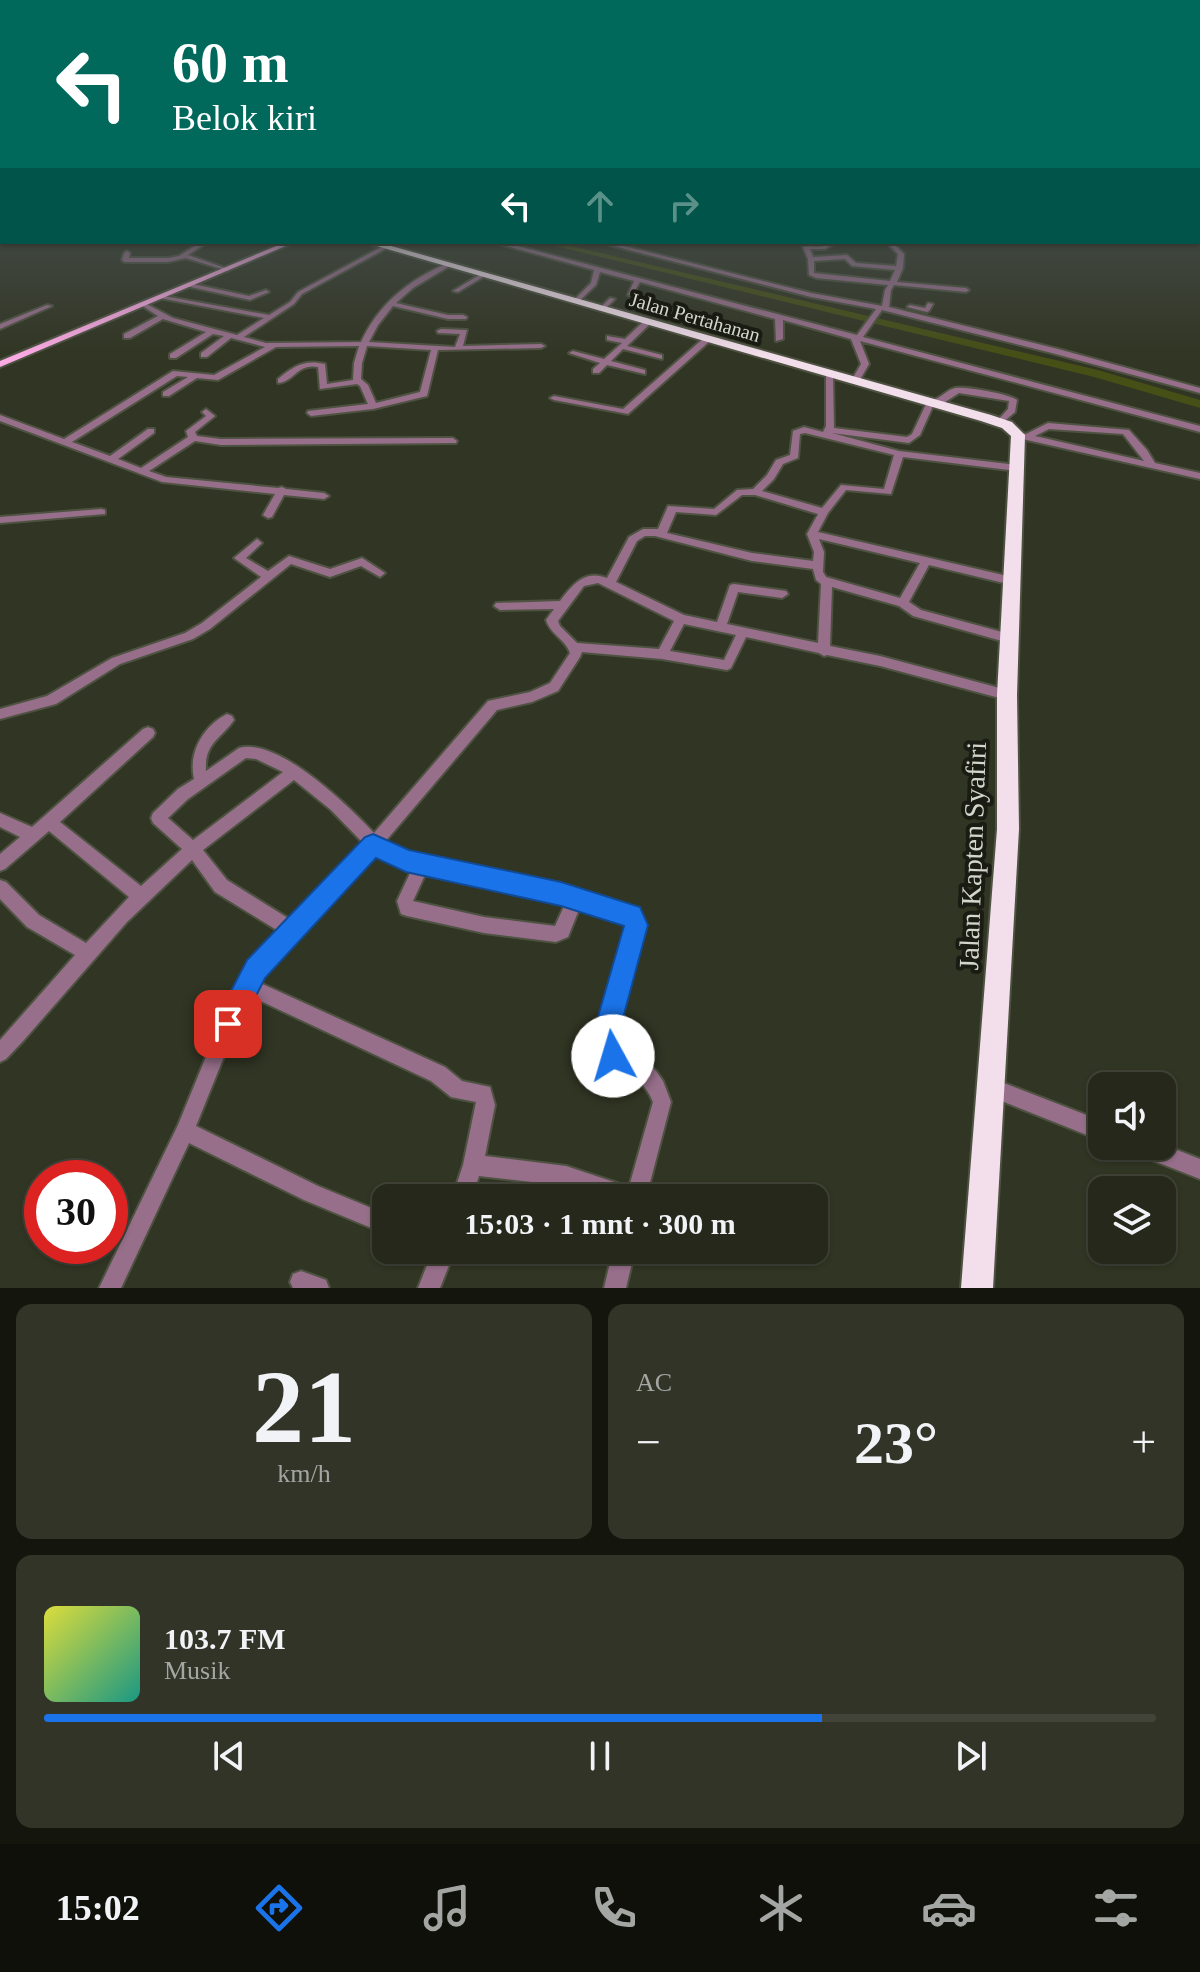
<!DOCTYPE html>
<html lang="id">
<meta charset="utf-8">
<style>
body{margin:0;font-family:Georgia,serif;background:#313427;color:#f1f3f6;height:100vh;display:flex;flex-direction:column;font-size:30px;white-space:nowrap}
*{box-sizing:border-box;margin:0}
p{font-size:26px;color:#a3a6a2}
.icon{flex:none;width:44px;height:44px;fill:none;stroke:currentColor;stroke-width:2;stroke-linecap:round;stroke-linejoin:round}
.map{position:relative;height:1288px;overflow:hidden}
.panel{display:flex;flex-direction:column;gap:16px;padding:16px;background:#14160e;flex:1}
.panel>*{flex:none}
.hud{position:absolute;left:0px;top:0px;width:1200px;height:244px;box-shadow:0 2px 6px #0004,0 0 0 2px #424439;background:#00695c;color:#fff;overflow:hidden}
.buttons{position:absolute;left:1088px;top:1072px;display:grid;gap:16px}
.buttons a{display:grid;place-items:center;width:88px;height:88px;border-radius:16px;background:#25281a;box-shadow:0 2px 6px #0004,0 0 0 2px #424439;font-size:40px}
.speed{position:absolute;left:24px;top:1160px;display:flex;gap:16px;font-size:40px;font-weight:700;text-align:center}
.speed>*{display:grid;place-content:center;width:104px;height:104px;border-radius:50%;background:#25281a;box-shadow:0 2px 6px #0004,0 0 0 2px #424439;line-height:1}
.speed .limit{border:12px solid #d22;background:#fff;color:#111}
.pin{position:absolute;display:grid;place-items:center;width:68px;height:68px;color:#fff;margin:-34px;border-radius:16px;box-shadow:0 4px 12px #0006}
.me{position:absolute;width:88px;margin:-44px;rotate:354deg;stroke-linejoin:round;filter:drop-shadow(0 0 6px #0008)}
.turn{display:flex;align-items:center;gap:28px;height:168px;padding:0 40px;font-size:36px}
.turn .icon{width:104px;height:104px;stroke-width:2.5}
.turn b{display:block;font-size:56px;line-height:68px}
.lanes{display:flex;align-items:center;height:76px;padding:0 40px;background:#0003;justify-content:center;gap:40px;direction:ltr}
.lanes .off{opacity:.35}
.big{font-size:60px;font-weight:600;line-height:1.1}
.panel .widget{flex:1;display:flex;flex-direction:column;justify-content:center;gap:12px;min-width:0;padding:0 28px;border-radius:16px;background:#313427}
.panel .dial{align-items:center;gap:0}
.dial b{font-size:104px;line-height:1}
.song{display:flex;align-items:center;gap:24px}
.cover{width:96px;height:96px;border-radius:12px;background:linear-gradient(135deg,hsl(60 70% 55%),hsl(170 70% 35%))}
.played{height:8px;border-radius:4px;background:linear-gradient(90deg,#1a73e8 70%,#424439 70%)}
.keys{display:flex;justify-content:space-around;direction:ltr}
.heat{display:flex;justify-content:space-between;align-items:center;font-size:44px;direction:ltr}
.panel .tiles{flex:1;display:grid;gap:16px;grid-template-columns:1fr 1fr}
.widget:last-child{grid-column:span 2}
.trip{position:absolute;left:372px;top:1184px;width:456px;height:80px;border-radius:16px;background:#25281a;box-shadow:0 2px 6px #0004,0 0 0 2px #424439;font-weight:600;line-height:80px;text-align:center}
.dock{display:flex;height:128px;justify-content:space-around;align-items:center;background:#0f100a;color:#a3a6a2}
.dock .icon{width:56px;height:56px}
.dock .on{color:#1a73e8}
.dock b{font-size:36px;color:#f1f3f6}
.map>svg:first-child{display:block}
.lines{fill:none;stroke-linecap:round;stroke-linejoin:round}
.river{fill:#464f16;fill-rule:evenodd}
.minor-casing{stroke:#4e5241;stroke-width:4}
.major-casing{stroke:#4e5241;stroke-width:4}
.highway-casing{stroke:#4e5241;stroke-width:4}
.minor{fill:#976f8b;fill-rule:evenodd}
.major{fill:#fbaae3;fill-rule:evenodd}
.highway{fill:#f3dfec;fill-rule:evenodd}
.route{fill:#1a73e8;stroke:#114b97;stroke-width:2}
.labels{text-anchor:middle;stroke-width:8;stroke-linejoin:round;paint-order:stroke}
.far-street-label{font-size:20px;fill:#d3d6cb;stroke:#1a1c14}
.near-street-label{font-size:28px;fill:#d3d6cb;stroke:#1a1c14}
</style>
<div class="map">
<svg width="1200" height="1288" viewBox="0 0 1200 1288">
<rect width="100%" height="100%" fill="#313523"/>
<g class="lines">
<path class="river" d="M539 242H554L1098 370 1200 400V408L1094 377Z"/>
<g class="minor-casing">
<g id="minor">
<path d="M201 242H208L188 255 228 269V271L186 258 168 262H125L122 260 124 253 127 251 130 253 129 258H168L179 256Z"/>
<path d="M492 242H502L857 335 876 309 811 297 598 242H608L811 293 882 306 885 290 888 285 816 278 809 275 808 259 803 247C809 245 816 248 823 246 828 244 831 242 837 242L825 249H810L813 257 847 255 856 263 896 266 898 254 886 242H892L904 254 903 268 897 282 966 288 969 290 966 292 894 285 891 290 889 307 1058 349 1200 388V393L1052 353 886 311 882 310 863 337 1200 426V432L860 341 869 364 858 383H852L851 381 861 364 851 339 783 320V339L776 341 775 319 640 282 632 295H628L634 281 600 272 596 285 577 303H573V301L591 283 594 270ZM845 259 852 266 895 270 890 281 814 273V261Z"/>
<path d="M385 245 387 248 302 294 294 304 244 337 266 343 361 342C378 305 408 280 446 264L449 266 448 267 413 288 396 303 448 315H463L467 317 466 319H448L393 306 378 325 369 342 455 347 460 334 438 333 437 331 441 329 467 330 463 346 541 344 545 346 541 348 438 350 427 396 373 409 311 416 307 413 308 411 368 404 360 386 357 384 320 389 318 367C297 363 294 382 278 383V379C293 366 305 359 325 364L327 384 353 380 354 363 359 346 276 347 218 380 197 378 169 396H163V392L188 377 177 376 72 442 110 456 148 429H154V433L118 459 141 468 188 437 186 431 206 416 202 412 206 409 215 416 195 432 197 436 221 439 453 438 457 441 456 443 221 445 195 441 149 471 166 477 278 488 282 487 286 489 324 493 329 496 324 499 284 495 272 517 268 518 263 515 275 494 162 482 0 421V415L64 439 173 371 214 375 265 347 231 338 207 357H201V353L224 336 213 334 176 358H170V354L206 332 163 319 130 338H124V334L158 316 141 305V303L143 302 173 318 237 335 264 318 160 298 158 297V295L269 315 290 302 298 292ZM367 346 431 350 420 392 376 403 368 385 361 379 362 363Z"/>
<path d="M481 274 484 276 483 277 458 292 453 291Z"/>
<path d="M188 283 249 296 266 290 269 292 250 300 186 286V284Z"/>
<path d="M610 298 615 299 604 310H600V308Z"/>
<path d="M928 303 933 304 929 311 927 312 907 307 910 305 925 308Z"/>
<path d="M47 305 52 306 0 329V324Z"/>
<path d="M645 320 652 322 627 346 662 355V359L623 349 611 361 645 370V374L607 365 599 373H593V369L600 363 569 353 573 351 604 359 622 343 607 340V336L625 339Z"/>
<path d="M705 337 712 339 628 414 554 400 550 398 554 396 623 409Z"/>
<path d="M826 372 833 374 834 428 907 437 912 434 928 400C940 401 944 391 955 388 965 386 1010 394 1017 400L1015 412 1000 425 996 422 1008 409 1009 401 959 393 939 406H933L920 435 909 443 832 433 899 451 1017 465 1022 468 1017 471 903 457 891 494 846 490 828 513 818 532 1016 578 1018 581 1012 585 929 565 909 602 921 610 1013 635 1015 638 1013 641 1009 643 913 616 899 606 832 587 830 646 880 656 1007 690 1012 691 1013 695 1012 699 1007 700 880 666 827 655 824 656 819 653 746 637 731 668 727 670 662 659 582 652 580 657 558 691 532 702 497 710 384 843 394 849 432 862 576 890 611 899 638 910 644 925 613 1040 622 1050 648 1064 656 1071 663 1081 671 1102 646 1198H601L566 1186 479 1176 472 1198H452L463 1165 476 1102 451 1097 431 1081 250 996 244 1007 196 1126 318 1186 386 1214V1234L304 1200 189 1143 121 1288H99L178 1125 231 996 250 963 280 932 215 892 192 860 127 922 24 1040 6 1059 0 1062V1040L75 955 27 927 0 899V880L6 882 39 915 86 943 129 897 49 831 5 869 0 871V854L20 837 0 827V813L32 827 143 729 148 727 153 729 155 733 153 737 60 822 141 886 182 849 153 823 151 818 153 813 178 789 194 779C188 753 203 726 227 714L232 716 234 720C221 739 204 743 206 771L239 748C278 737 349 806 374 833L488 701 530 692 550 683 570 653C566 640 551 635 546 620L554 609 500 610 494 606 496 603 560 601C572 585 585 569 607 578L629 537 643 529H658L668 506 714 509 737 490 753 489 767 475 776 460 790 455 793 431 804 427 823 432 826 426ZM805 433 894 455 884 489 841 485 822 508 762 491 774 479 783 464 798 458 800 434ZM742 495H755L818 514 807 534 814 552 813 561 752 553 667 533 676 512 716 515ZM645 536H655L752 561 813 569 816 580 821 584 818 643 727 624 738 592 782 598 788 594 786 591 734 584 730 585 717 622 684 615 616 582 637 541ZM819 539 920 563 900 598 826 577 823 572 824 552ZM598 583 674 621 659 649 577 643 560 626 558 621 584 586ZM684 624 736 635 724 660 670 651ZM246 758 256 759 283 772 193 840 168 818 188 799ZM294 780 331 810 364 844 291 920 227 880 203 850ZM374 854 411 871 397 901 401 914 407 916 484 933 556 942 568 937 580 907 611 915 626 922 628 925 595 1041C609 1074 640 1068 653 1102L629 1187 566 1166 485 1156 495 1105 490 1087 462 1081 445 1067 258 982 262 975ZM425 875 565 904 555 926 484 917 413 901Z"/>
<path d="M1048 423 1129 430 1147 450 1155 463 1200 473V479L1018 438 1014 435 1018 432 1026 434ZM1049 429 1123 434 1144 461 1035 436Z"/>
<path d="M101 509 105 510V514L0 523V517Z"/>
<path d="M257 539 262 543 246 558 268 571 289 556 330 569 362 558 385 573 380 577 361 566 330 577 291 564 210 629 193 639 120 664 56 704 0 719V709L47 696 112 658 185 633 202 623 261 577 234 558Z"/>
<path d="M991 1078 1102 1121V1141L984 1094 982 1087 984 1080Z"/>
<path d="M1162 1144 1200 1159V1179L1134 1153 1131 1146H1162Z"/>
<path d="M433 1250H455L440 1288H418Z"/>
<path d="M613 1250H635L626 1288H604Z"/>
<path d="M301 1271 326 1280 329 1288H293L290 1282 293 1274Z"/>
</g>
</g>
<g class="major-casing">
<path id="major" d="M286 242H295L0 367V361Z"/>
</g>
<g class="highway-casing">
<path id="highway" d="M363 242H377L991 415 1012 422 1025 435 1017 695 1019 829 993 1288H961L997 829V695L1011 436 1002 428 981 421Z"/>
</g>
<use href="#minor" class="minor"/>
<use href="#major" class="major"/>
<use href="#highway" class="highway"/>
</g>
<linearGradient id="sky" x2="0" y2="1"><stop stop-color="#1b1d13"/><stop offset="0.49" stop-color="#485150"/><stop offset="1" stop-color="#485150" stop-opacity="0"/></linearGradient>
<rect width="1200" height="357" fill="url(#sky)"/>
<path class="route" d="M373 834 409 850 561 882 640 907 648 925 619 1033 618 1039 627 1056 623 1066 613 1070 603 1066 591 1041 624 926 561 906 406 872 376 858 265 978 237 1034 228 1038 218 1034 214 1024 247 960 365 837Z"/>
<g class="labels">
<g class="far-street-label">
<text transform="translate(695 317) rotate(16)" y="7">Jalan Pertahanan</text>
</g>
<g class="near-street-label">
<text transform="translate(972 856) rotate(-88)" y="10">Jalan Kapten Syafiri</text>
</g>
</g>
</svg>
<div class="buttons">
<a><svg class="icon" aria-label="sound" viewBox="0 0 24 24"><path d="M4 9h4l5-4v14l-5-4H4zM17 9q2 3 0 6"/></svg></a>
<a><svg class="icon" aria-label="layers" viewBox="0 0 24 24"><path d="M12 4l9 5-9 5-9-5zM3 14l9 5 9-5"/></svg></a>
</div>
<div class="speed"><div class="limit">30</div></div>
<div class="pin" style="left:228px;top:1024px;background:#d93025"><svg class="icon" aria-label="arrive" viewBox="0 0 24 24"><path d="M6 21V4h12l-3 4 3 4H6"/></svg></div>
<svg class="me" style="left:613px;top:1056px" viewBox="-20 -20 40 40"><circle r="19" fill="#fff"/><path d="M0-13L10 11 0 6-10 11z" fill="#1a73e8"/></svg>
<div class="trip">15:03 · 1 mnt · 300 m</div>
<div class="hud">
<div class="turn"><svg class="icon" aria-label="left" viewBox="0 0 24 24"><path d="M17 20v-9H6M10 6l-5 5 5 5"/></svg><div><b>60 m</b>Belok kiri</div></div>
<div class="lanes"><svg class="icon" aria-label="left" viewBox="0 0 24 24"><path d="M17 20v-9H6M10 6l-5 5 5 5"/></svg><svg class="icon off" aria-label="ahead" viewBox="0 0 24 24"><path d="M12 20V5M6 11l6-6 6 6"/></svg><svg class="icon off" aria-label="right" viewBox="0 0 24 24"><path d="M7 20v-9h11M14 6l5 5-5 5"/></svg></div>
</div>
</div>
<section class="panel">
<div class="tiles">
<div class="widget dial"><b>21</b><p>km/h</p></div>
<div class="widget"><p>AC</p>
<div class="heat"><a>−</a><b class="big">23°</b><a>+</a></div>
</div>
<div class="widget">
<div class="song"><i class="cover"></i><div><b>103.7 FM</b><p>Musik</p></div></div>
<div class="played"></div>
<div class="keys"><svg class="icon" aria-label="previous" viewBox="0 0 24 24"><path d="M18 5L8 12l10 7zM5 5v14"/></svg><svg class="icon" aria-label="pause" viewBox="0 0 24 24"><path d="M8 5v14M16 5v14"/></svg><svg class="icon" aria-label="next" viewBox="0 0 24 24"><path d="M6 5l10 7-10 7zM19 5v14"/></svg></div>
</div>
</div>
</section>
<nav class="dock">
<b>15:02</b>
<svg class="icon on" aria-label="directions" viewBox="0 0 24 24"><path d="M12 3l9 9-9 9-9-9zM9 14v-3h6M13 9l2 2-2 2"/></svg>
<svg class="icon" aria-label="music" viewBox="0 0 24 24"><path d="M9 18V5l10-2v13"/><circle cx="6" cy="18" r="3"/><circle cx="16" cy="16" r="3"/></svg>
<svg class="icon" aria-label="phone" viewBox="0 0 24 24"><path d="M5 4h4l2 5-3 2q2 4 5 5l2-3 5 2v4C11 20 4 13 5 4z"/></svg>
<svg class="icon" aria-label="climate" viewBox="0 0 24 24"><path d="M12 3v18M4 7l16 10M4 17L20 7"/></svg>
<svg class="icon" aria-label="car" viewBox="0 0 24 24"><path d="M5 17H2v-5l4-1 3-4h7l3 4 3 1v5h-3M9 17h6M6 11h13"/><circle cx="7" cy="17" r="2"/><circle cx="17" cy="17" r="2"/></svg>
<svg class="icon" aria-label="filters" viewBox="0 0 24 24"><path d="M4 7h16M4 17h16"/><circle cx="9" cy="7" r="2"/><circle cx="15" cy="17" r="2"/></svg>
</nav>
